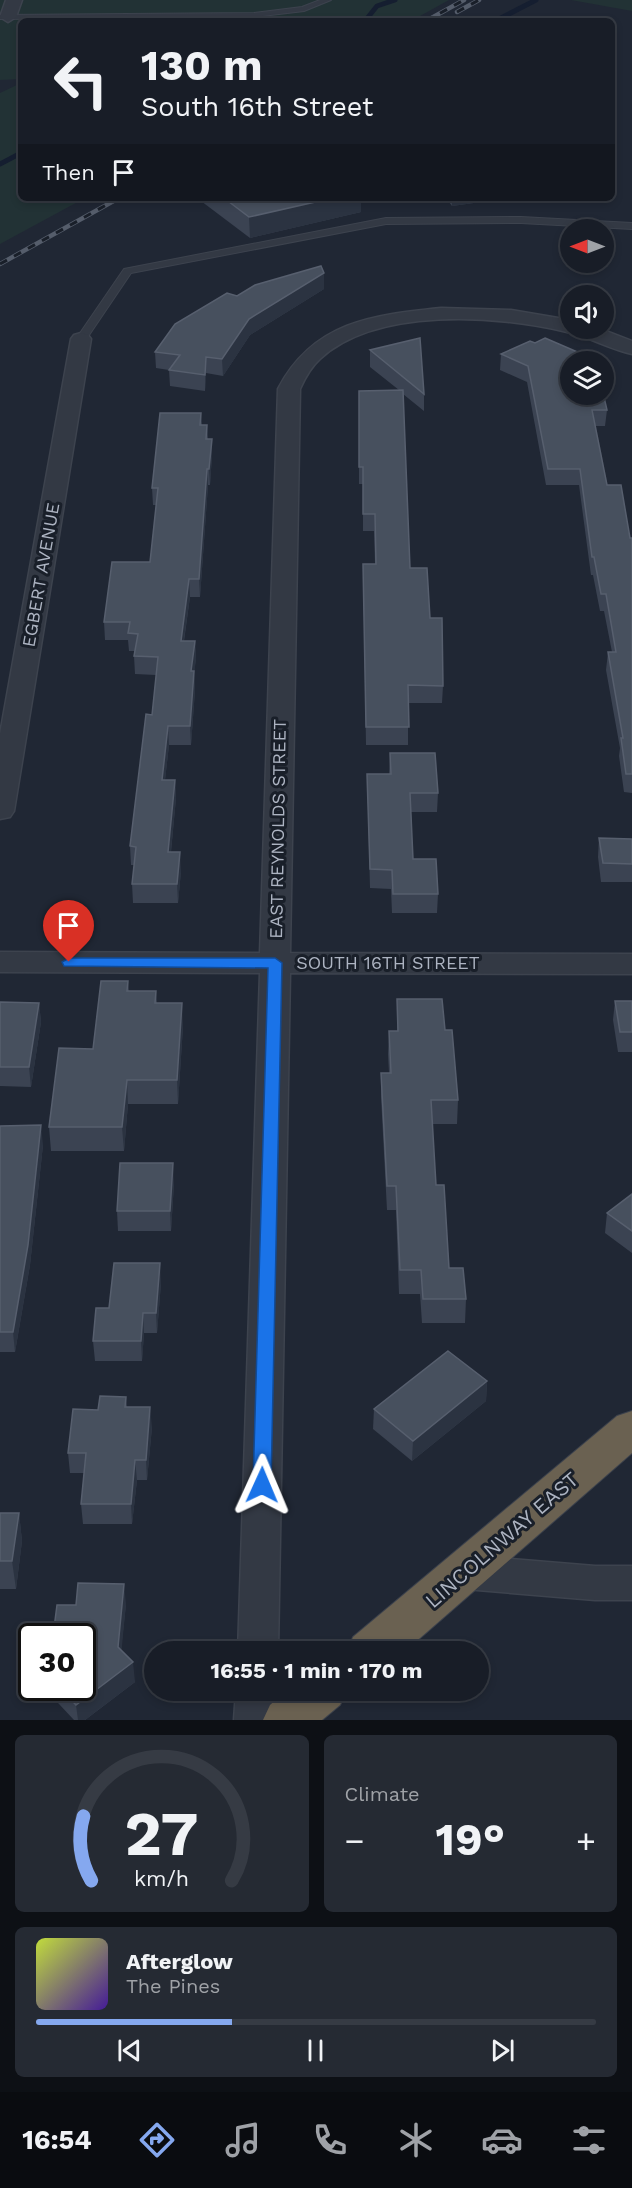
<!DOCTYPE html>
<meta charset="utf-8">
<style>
body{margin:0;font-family:"Work Sans",sans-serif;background:#252a33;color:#f1f3f6;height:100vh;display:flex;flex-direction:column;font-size:22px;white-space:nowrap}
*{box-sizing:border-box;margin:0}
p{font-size:20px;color:#9fa2a7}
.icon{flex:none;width:33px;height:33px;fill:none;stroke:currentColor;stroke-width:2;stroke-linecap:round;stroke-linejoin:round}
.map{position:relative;height:1720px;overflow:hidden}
.panel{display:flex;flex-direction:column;gap:15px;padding:15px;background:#0d1015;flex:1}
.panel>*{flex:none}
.hud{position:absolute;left:18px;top:18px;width:597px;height:183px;border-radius:9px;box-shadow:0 3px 9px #0003,0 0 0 2px #363b44;background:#181d27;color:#f1f3f6;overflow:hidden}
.needle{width:39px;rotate:270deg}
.tools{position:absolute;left:560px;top:219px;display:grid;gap:12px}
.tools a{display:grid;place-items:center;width:54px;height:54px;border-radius:50%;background:#181d27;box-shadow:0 3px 9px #0003,0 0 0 2px #363b44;font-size:30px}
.speed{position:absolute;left:18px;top:1623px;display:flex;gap:12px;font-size:30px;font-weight:700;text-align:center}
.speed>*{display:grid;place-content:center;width:78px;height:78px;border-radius:50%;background:#181d27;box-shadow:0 3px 9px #0003,0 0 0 2px #363b44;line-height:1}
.speed .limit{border:3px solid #111;border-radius:9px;background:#fff;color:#111}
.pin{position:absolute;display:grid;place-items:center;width:51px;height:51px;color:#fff;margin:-62px -26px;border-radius:50% 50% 50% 0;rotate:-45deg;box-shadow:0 0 6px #0007}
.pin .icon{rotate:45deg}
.me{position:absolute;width:66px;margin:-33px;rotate:1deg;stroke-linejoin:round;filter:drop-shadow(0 0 4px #0008)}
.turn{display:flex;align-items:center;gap:21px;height:126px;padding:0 24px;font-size:27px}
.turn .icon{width:78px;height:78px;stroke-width:2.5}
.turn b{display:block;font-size:42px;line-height:51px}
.then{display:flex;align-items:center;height:57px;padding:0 24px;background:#0003;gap:12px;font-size:22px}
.big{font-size:45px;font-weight:700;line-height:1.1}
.panel .card{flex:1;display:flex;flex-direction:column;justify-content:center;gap:9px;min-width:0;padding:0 21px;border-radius:9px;background:#252a33}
.panel .dial{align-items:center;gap:0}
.dial svg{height:156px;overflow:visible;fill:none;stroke:#363b44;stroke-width:7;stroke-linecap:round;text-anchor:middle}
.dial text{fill:#f1f3f6;stroke:none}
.song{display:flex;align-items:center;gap:18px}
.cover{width:72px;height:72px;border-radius:9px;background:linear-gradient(135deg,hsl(70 70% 55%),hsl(260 70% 35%))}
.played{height:6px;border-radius:3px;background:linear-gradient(90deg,#85a8ef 35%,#363b44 35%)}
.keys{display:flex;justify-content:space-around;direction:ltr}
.heat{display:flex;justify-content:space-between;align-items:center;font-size:33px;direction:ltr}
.panel .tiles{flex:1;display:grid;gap:15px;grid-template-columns:1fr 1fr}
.card:last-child{grid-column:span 2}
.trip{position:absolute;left:144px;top:1641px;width:345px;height:60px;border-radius:30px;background:#181d27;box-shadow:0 3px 9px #0003,0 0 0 2px #363b44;font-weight:700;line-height:60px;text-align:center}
.dock{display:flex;height:96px;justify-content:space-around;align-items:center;background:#0a0c10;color:#9fa2a7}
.dock .icon{width:42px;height:42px}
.dock .on{color:#85a8ef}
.dock b{font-size:27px;color:#f1f3f6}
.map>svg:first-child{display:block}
.green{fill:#223235}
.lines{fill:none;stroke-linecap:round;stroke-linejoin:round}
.stream{stroke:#151e30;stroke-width:5}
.lane-casing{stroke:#3d434e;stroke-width:2}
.street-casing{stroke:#3d434e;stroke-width:3}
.highway-casing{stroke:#3b414c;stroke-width:2}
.lane{fill:#333944;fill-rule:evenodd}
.street{fill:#333944;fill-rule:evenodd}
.highway{fill:#6a6151;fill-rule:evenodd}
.rail-casing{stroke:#555d6b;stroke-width:4.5}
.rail{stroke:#191f29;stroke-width:3;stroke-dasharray:8;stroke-linecap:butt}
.wall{fill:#3b4352}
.shaded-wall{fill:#2b3341}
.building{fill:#47505e;stroke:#575f6e;stroke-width:1.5}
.route{fill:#1a73e8;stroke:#114b97;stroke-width:1.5}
.labels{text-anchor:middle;stroke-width:6;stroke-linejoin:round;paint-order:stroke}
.street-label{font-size:18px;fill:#adb4c2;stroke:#191f29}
.near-street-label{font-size:21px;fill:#adb4c2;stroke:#191f29}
</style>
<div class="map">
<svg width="632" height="1720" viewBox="0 0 632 1720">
<rect width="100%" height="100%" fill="#202734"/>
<g class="green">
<path d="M0 0H449L411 21H21V79L0 80Z"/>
<path d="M571 0H632V11Z"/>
<path d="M21 83V198H85L0 244V93Z"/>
</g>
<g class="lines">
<g class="stream">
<path d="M365 21 377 6 395 0"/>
<path d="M495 21 536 0"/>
<path d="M0 164 21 153"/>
</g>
<g class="lane-casing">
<g id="lane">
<path d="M320 0H331L304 11 254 17 0 19V15L254 13 302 7Z"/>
<path d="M521 217 632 223V229L521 223 386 224 131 273 85 341 81 342 76 339 124 269 386 218Z"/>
</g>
</g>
<g class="street-casing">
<g id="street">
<path d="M6 0H22L16 17 8 22 0 17Z"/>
<path d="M441 308 511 310 570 320V328H598L632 341V354C610 349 589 337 567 332 498 315 376 307 320 359 311 367 305 378 300 389L290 953 632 954V974L290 973 278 1652H238L260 973 0 972V952L260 953 278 389C313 322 372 315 441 308Z"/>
<path d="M81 333 88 335 91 339 14 811 10 817 0 819V734L71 339 74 335Z"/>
<path d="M465 1555 595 1566H632V1600H595L465 1589 451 1584 445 1572 451 1560Z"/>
<path d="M236 1690H278L276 1720H234Z"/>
</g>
</g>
<g class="highway-casing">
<g id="highway">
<path d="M632 1411V1453L404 1652H347L353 1637 617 1416Z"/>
<path d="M287 1690H347L340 1705 322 1720H263L270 1705Z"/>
</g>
</g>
<use href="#lane" class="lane"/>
<use href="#street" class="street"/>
<use href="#highway" class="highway"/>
<g class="rail-casing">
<g id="rail">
<path d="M457 12 479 0"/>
<path d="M426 21 464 0"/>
<path d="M0 264 119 198"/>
</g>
</g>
<use href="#rail" class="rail"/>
</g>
<g class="wall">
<path d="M197 198H361V212L250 238Z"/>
<path d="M446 198H510L452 206Z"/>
<path d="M324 289 250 335 223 376 206 373 205 391 170 386 169 370 156 368 155 352 237 296Z"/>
<path d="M530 341 607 410 605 426H595L607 485 630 538H632V793L624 792 619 756 620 748 606 670 608 652H612L604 611H600L593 575H591L579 485H546L527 382 500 370 501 354Z"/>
<path d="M370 350 424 394V411L403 394 410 568 430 618 443 686 442 703H408V745H366L363 564H375L374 531H363V484H359V391L399 390 370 367Z"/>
<path d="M201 413 202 425H207L208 439 212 455 210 485H208L200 597H190L184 641H195L196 659 194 671 195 690 191 745H169L165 780H175L176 798 171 852 181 871 178 903H133L132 884 134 865H131L130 846 152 715 156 675 135 674 134 656 135 651H129L128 640H105L104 622 150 562 156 505H153L152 488Z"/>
<path d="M390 753 438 793 437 812H411L413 859 438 894 437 913H392L391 889 370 888 367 774H389Z"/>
<path d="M599 838 632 839V882H601L598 857Z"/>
<path d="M128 981 129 991H156L157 1003 183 1026 178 1104H128L124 1151H51L49 1127 93 1049Z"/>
<path d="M397 999 445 1030 458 1100 457 1124H432L436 1185 449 1268 466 1299 465 1323H422L420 1294H399L396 1210H387L381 1097V1073H389L388 1054 389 1031H397Z"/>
<path d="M615 1001H632V1052H618L613 1020Z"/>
<path d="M0 1002 39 1003 41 1022 31 1087 0 1086Z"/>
<path d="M0 1126 43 1145 30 1265 15 1352H0Z"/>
<path d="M174 1183 171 1231H118L117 1211Z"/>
<path d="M632 1194V1253L605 1233 607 1213Z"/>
<path d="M161 1283 157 1333H144L142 1361H95L93 1341 109 1308Z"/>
<path d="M487 1381 486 1401 412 1461 373 1429 374 1409Z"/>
<path d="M126 1397 127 1407 152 1427 147 1480H137L132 1524H83L81 1504 84 1473H70L68 1453 98 1410Z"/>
<path d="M0 1513H19L22 1541 16 1589H0Z"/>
<path d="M126 1604 121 1650 135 1682 85 1720H74L44 1688H82Z"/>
</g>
<g class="shaded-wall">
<path d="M333 198H361V212L250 238 249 217Z"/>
<path d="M452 198H510L452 206Z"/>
<path d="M324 273V289L250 335 223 376 222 359 249 319Z"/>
<path d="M206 357V373L205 391V375Z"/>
<path d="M212 439V455L210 485 209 469Z"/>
<path d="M207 469 208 485 200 597 199 579Z"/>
<path d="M189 579 190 597 181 659V641Z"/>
<path d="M195 641 196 659 192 690 191 671Z"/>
<path d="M194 671 195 690 191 745 190 726Z"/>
<path d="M168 726 169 745 163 798 162 780Z"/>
<path d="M175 780 176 798 169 871 168 852Z"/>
<path d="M180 852 181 871 178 903 177 884Z"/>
<path d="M39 1003 41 1022 31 1087 29 1067Z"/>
<path d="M182 1003 183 1026 178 1104 177 1080Z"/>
<path d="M127 1080 128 1104 124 1151 122 1127Z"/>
<path d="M41 1125 43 1145 30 1265 15 1352 13 1332Z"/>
<path d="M173 1163 174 1183 171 1231 170 1211Z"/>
<path d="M160 1263 161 1283 157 1333 156 1313Z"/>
<path d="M143 1313 144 1333 142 1361 141 1341Z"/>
<path d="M487 1381 486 1401 412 1461 413 1441Z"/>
<path d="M150 1407 152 1427 147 1480 146 1460Z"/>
<path d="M135 1460 137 1480 132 1524 131 1504Z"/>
<path d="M19 1513 22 1541 16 1589 12 1561Z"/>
<path d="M124 1584 126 1604 120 1666 118 1647Z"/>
<path d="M133 1662 135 1682 85 1720H78L76 1705Z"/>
</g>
<g class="building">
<path d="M224 198H333L249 217Z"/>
<path d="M321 266 324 273 249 319 222 359 206 357 205 375 169 370 180 355 155 352 175 324 227 293 237 296 255 285Z"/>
<path d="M420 338 424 394 370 350Z"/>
<path d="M545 338 596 360V362H570V394H603V393L607 410H592L607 485H621L630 538H632V774H626L621 738H623L608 652H616L606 594H601L594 557H592L580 469H548L528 366 501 354 530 341 535 343Z"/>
<path d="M403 390 410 568H427L430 618H442L443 686 408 685 409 727H366L363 564H376L375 514H363V467H359V391Z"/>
<path d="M160 413H201L200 425H207L206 439H212L209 469H207L199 579H189L181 641H195L191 671H194L190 726H168L162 780H175L168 852H180L177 884H132L136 847 130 846 146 714 152 715 158 657 134 656 138 634 128 633 130 622H104L112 562H150L158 488H152Z"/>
<path d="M390 753H435L438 793H410L413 859H436L438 894H393L392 870 370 869 367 774H391Z"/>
<path d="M599 838 632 839V864L603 863Z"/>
<path d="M101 981H128L127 991H156L155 1003H182L177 1080H127L122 1127H49L59 1048 93 1049Z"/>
<path d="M397 999H442L445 1030H452L458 1100H431L436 1185H444L449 1268H463L466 1299H423L421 1270H400L396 1186H387L381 1073H391L389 1031H398Z"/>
<path d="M615 1001H632V1032H620Z"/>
<path d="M0 1002 39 1003 29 1067H0Z"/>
<path d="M41 1125 28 1245 13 1332H0V1126Z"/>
<path d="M120 1163H173L170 1211H117Z"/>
<path d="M632 1194V1231L607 1213Z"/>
<path d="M114 1263H160L156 1313H143L141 1341H93L96 1308H109Z"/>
<path d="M448 1351 487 1381 413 1441 374 1409Z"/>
<path d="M100 1396 126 1397 125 1407H150L146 1460H135L131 1504H81L86 1453H68L73 1409 98 1410Z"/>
<path d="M0 1513H19L12 1561H0Z"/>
<path d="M78 1583 124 1584 118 1647 133 1662 76 1705 60 1688H82V1636H53L57 1605H76Z"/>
</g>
<path class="route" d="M69 958H275L282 963 271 1485 268 1491 262 1493 256 1491 253 1485 268 968 64 966 62 962Z"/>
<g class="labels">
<g class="street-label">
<text transform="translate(41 575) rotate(-80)" y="6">EGBERT AVENUE</text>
<text transform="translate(278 829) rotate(-89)" y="6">EAST REYNOLDS STREET</text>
<text x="388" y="969">SOUTH 16TH STREET</text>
</g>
<g class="near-street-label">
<text transform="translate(502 1540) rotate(-41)" y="7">LINCOLNWAY EAST</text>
</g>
</g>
</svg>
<div class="tools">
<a><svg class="needle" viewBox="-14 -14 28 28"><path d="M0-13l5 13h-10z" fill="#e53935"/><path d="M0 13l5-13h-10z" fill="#9fa2a7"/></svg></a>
<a><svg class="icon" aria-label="sound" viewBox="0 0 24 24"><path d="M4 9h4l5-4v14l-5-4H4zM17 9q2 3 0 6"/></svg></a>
<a><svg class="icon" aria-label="layers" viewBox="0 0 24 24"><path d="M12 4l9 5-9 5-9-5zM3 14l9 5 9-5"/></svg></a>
</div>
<div class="speed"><div class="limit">30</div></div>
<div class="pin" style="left:69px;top:962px;background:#d93025"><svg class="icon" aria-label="arrive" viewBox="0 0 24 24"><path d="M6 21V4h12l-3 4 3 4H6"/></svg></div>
<svg class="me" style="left:262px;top:1485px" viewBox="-20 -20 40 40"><path d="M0-17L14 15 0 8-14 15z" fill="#1a73e8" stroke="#fff" stroke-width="4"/></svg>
<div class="trip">16:55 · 1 min · 170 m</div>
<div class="hud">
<div class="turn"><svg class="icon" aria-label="left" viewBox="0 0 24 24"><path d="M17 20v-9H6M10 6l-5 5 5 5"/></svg><div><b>130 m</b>South 16th Street</div></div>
<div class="then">Then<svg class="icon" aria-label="arrive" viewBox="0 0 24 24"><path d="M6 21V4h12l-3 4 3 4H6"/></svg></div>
</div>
</div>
<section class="panel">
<div class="tiles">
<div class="card dial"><svg viewBox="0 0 100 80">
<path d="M14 69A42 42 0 1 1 86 69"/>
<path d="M14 69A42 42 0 0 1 10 36" stroke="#85a8ef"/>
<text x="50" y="56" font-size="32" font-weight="700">27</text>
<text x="50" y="72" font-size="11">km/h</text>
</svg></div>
<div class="card"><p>Climate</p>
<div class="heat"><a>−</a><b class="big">19°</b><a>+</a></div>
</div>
<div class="card">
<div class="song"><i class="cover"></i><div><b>Afterglow</b><p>The Pines</p></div></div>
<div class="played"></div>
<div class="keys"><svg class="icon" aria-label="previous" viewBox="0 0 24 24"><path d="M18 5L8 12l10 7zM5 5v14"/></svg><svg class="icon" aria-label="pause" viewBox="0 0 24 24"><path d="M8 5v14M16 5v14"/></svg><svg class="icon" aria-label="next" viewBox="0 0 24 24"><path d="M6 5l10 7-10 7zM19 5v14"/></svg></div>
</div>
</div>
</section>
<nav class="dock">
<b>16:54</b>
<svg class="icon on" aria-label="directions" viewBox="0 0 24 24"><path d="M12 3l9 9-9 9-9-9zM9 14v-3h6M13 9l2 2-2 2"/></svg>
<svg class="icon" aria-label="music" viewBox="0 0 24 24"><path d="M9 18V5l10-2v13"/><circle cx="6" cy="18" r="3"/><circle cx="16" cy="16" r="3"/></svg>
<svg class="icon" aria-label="phone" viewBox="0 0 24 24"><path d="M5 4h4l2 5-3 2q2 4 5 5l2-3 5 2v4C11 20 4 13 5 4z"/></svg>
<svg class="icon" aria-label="climate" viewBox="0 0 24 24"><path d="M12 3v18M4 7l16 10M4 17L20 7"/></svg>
<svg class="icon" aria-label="car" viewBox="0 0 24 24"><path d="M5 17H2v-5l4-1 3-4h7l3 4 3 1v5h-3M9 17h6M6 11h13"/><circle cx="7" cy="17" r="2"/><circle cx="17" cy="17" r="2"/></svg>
<svg class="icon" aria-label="filters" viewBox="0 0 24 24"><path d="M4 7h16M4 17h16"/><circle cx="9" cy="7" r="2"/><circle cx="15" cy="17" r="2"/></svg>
</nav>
